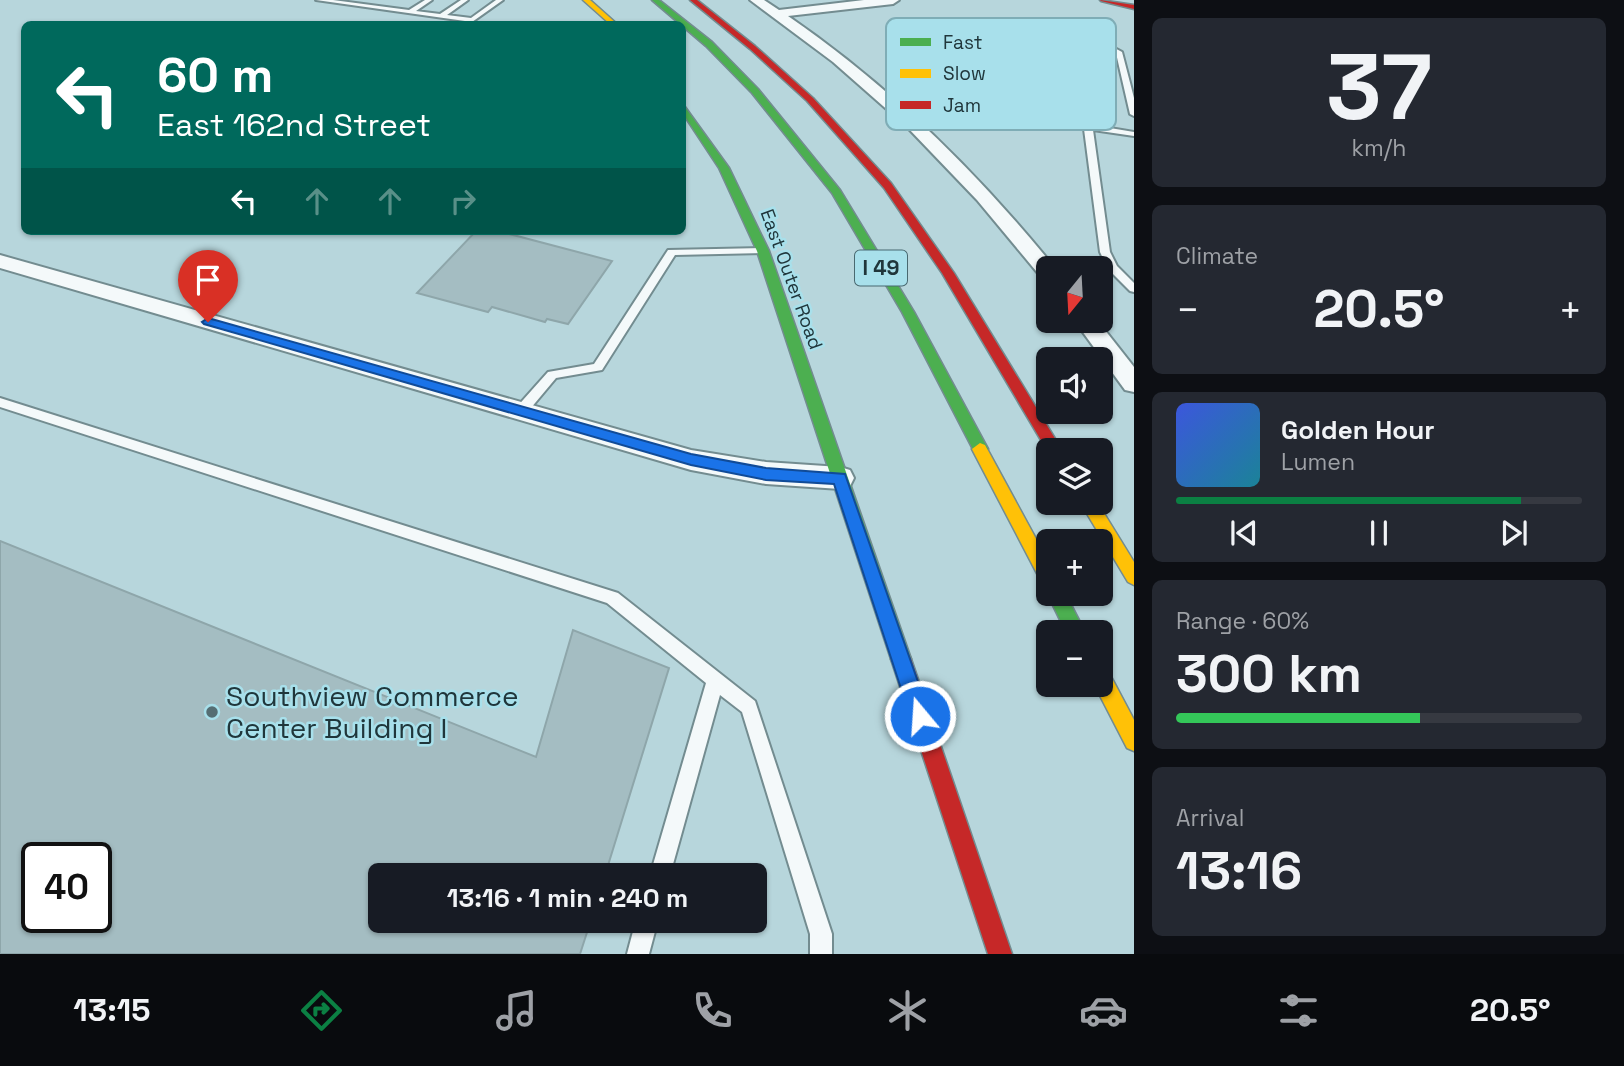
<!DOCTYPE html>
<meta charset="utf-8">
<style>
body{margin:0;font-family:"Space Grotesk",sans-serif;background:#242831;color:#f1f3f6;height:100vh;display:flex;flex-direction:column;font-size:26px;white-space:nowrap}
*{box-sizing:border-box;margin:0}
p{font-size:23px;color:#9ea1a6}
.icon{flex:none;width:38px;height:38px;fill:none;stroke:currentColor;stroke-width:2;stroke-linecap:round;stroke-linejoin:round}
.map{position:relative;flex:1;overflow:hidden}
.details{display:flex;flex-direction:column;gap:18px;padding:18px;background:#0d0f14;width:490px}
.details>*{flex:none}
.top-card{position:absolute;left:21px;top:21px;width:665px;height:214px;border-radius:10px;box-shadow:0 2px 5px #0004;background:#00695c;color:#fff;overflow:hidden}
.needle{width:46px;rotate:198deg}
.fabs{position:absolute;left:1036px;top:256px;display:grid;gap:14px}
.fabs a{display:grid;place-items:center;width:77px;height:77px;border-radius:10px;background:#171b24;box-shadow:0 2px 5px #0004;font-size:35px}
.speed{position:absolute;left:21px;top:842px;display:flex;gap:14px;font-size:35px;font-weight:700;text-align:center}
.speed>*{display:grid;place-content:center;width:91px;height:91px;border-radius:50%;background:#171b24;box-shadow:0 2px 5px #0004;line-height:1}
.speed .limit{border:4px solid #111;border-radius:10px;background:#fff;color:#111}
.pin{position:absolute;display:grid;place-items:center;width:60px;height:60px;color:#fff;margin:-72px -30px;border-radius:50% 50% 50% 0;rotate:-45deg;box-shadow:0 0 7px #0007}
.pin .icon{rotate:45deg}
.me{position:absolute;width:77px;margin:-38px;rotate:342deg;stroke-linejoin:round;filter:drop-shadow(0 0 5px #0008)}
.turn{display:flex;align-items:center;gap:24px;height:147px;padding:0 21px;font-size:32px}
.turn .icon{width:91px;height:91px;stroke-width:2.5}
.turn b{display:block;font-size:49px;line-height:60px}
.lanes{display:flex;align-items:center;height:66px;padding:0 21px;background:#0003;justify-content:center;gap:35px;direction:ltr}
.lanes .off{opacity:.35}
.big{font-size:52px;font-weight:700;line-height:1.1}
.details .card{flex:1;display:flex;flex-direction:column;justify-content:center;gap:10px;min-width:0;padding:0 24px;border-radius:10px;background:#242831}
.details .dial{align-items:center;gap:0}
.dial b{font-size:91px;line-height:1}
.song{display:flex;align-items:center;gap:21px}
.cover{width:84px;height:84px;border-radius:10px;background:linear-gradient(135deg,hsl(230 70% 55%),hsl(190 70% 35%))}
.played{height:7px;border-radius:4px;background:linear-gradient(90deg,#0b8043 85%,#363941 85%)}
.keys{display:flex;justify-content:space-around;direction:ltr}
.heat{display:flex;justify-content:space-between;align-items:center;font-size:38px;direction:ltr}
.charge{height:10px;border-radius:5px;background:linear-gradient(90deg,#34c759 60%,#363941 0)}
.trip{position:absolute;left:368px;top:863px;width:399px;height:70px;border-radius:10px;background:#171b24;box-shadow:0 2px 5px #0004;font-weight:700;line-height:70px;text-align:center}
.dock{display:flex;height:112px;justify-content:space-around;align-items:center;background:#090b0e;color:#9ea1a6}
.dock .icon{width:49px;height:49px}
.dock .selected{color:#0b8043}
.dock b{font-size:32px;color:#f1f3f6}
main{display:flex;flex:1;min-height:0}
.map>svg:first-child{display:block}
.building{fill:#a4bdc2;stroke:#8ea6aa;stroke-width:2;fill-rule:evenodd}
.lines{fill:none;stroke-linecap:round;stroke-linejoin:round}
.lane-casing{stroke:#738c90;stroke-width:4}
.street-casing{stroke:#738c90;stroke-width:4}
.fast-casing{stroke:#738c90;stroke-width:3}
.slow-casing{stroke:#738c90;stroke-width:3}
.jam-casing{stroke:#738c90;stroke-width:3}
.lane{fill:#f4f9fa;fill-rule:evenodd}
.street{fill:#f4f9fa;fill-rule:evenodd}
.fast{fill:#4caf50;fill-rule:evenodd}
.slow{fill:#ffc107;fill-rule:evenodd}
.jam{fill:#c62828;fill-rule:evenodd}
.route{fill:#1a73e8;stroke:#114b97;stroke-width:2}
.poi-dot{fill:#556e73;stroke:#a8e0eb;stroke-width:2.5}
.labels{text-anchor:middle;stroke-width:5;stroke-linejoin:round;paint-order:stroke}
.far-street-label{font-size:19px;fill:#20363b;stroke:#a8e0eb}
.shield{fill:#a8e0eb;stroke:#496970;stroke-width:2}
.shield-label{font-size:21px;font-weight:bold;fill:#20363b}
.near-poi-label{font-size:28px;fill:#20363b;stroke:#a8e0eb;text-anchor:start}
.key{fill:#a8e0eb;stroke:#7fadb6;stroke-width:2}
.key-label{font-size:19px;fill:#20363b}
</style>
<main>
<div class="map">
<svg width="1134" height="954" viewBox="0 0 1134 954">
<rect width="100%" height="100%" fill="#b7d6dc"/>
<g class="building">
<path d="M476 231H498L612 261 568 324 547 319 545 322 492 307 488 312 417 293Z"/>
<path d="M0 541 536 757 573 630 669 668 605 875H380V920H591L580 954H0ZM37 858H96V917H37Z"/>
</g>
<g class="lines">
<g class="lane-casing">
<g id="lane">
<path d="M316 0H333L409 10 425 0H432L416 11 440 14 461 0H468L447 15 471 18 496 0H503L472 22Z"/>
<path d="M1028 37 1109 45 1122 52 1134 98V116L1130 114 1116 53 1107 49 1076 44 1092 125 1134 132V136L1093 130 1110 252 1117 266 1134 283V292L1130 291 1108 269 1100 252 1084 129 883 98 887 96 1030 116 1025 39ZM1031 41 1069 44 1083 124 1038 118Z"/>
<path d="M763 248 767 249V253L675 255 602 370 556 378 525 415H515L514 412 515 409 548 372 594 364 668 250Z"/>
<path d="M0 398 618 593 755 701 832 934V954H810V934L742 712 720 695 670 875H650L706 683 607 603 0 407Z"/>
<path d="M636 920H658L649 954H627Z"/>
</g>
</g>
<g class="street-casing">
<g id="street">
<path d="M750 0H764L779 10 864 0H899L893 4 788 16C890 86 977 172 1055 268H1048V279L1041 277 977 200 908 128 833 62Z"/>
<path d="M0 255 691 450 766 462 840 467 850 470 854 478 850 486 840 489 766 484 691 470 0 268Z"/>
<path d="M1074 320H1097L1134 367V392L1125 390Z"/>
</g>
</g>
<g class="fast-casing">
<g id="fast">
<path d="M652 0H659L712 42 758 89 840 190 914 312 988 449 985 453H975L902 312 832 193 752 93 706 46Z"/>
<path d="M682 103 729 168 769 251 911 659 908 665 901 668 894 665 891 659 757 251 719 168 682 112Z"/>
<path d="M1048 590V593H1065L1085 632H1066L1047 593Z"/>
</g>
</g>
<g class="slow-casing">
<g id="slow">
<path d="M583 0H590L617 24H610Z"/>
<path d="M980 443 985 445 1048 561V586L1042 583 972 449Z"/>
<path d="M1080 502H1097L1134 562V585L1128 582Z"/>
<path d="M1101 669 1108 671 1134 720V751L1127 748 1094 684H1101Z"/>
</g>
</g>
<g class="jam-casing">
<g id="jam">
<path d="M690 0H697L755 46 813 98 891 183 954 273 1062 450 1048 452 942 273 884 188 807 101 750 49Z"/>
<path d="M1100 0 1134 5V9L1101 1Z"/>
<path d="M901 650 908 653 911 659 1012 954H988L891 659 894 653Z"/>
</g>
</g>
<use href="#lane" class="lane"/>
<use href="#street" class="street"/>
<use href="#fast" class="fast"/>
<use href="#slow" class="slow"/>
<use href="#jam" class="jam"/>
</g>
<path class="route" d="M208 318 691 454 766 468 845 474 930 716 927 723 920 726 913 723 910 716 834 484 766 480 691 465 204 324 202 322Z"/>
<circle class="poi-dot" cx="212" cy="712" r="7"/>
<g class="labels">
<g class="far-street-label">
<text transform="translate(792 279) rotate(70)" y="7">East Outer Road</text>
</g>
<rect class="shield" x="855" y="250.5" width="52" height="35" rx="5"/>
<g class="shield-label">
<text x="881" y="275">I 49</text>
</g>
<g class="near-poi-label">
<text x="226" y="706">Southview Commerce<tspan x="226" dy="32">Center Building I</tspan></text>
</g>
</g>
<rect x="886" y="18" width="230" height="112" rx="10" class="key"/>
<rect x="900" y="38" width="31" height="8" fill="#4caf50"/>
<rect x="900" y="69" width="31" height="9" fill="#ffc107"/>
<rect x="900" y="101" width="31" height="8" fill="#c62828"/>
<g class="key-label">
<text x="943" y="49">Fast</text>
<text x="943" y="80">Slow</text>
<text x="943" y="112">Jam</text>
</g>
</svg>
<div class="fabs">
<a><svg class="needle" viewBox="-14 -14 28 28"><path d="M0-13l5 13h-10z" fill="#e53935"/><path d="M0 13l5-13h-10z" fill="#9ea1a6"/></svg></a>
<a><svg class="icon" aria-label="sound" viewBox="0 0 24 24"><path d="M4 9h4l5-4v14l-5-4H4zM17 9q2 3 0 6"/></svg></a>
<a><svg class="icon" aria-label="layers" viewBox="0 0 24 24"><path d="M12 4l9 5-9 5-9-5zM3 14l9 5 9-5"/></svg></a>
<a>+</a>
<a>−</a>
</div>
<div class="speed"><div class="limit">40</div></div>
<div class="pin" style="left:208px;top:322px;background:#d93025"><svg class="icon" aria-label="arrive" viewBox="0 0 24 24"><path d="M6 21V4h12l-3 4 3 4H6"/></svg></div>
<svg class="me" style="left:920px;top:716px" viewBox="-20 -20 40 40"><circle r="17" fill="#1a73e8" stroke="#fff" stroke-width="3"/><path d="M0-11L8 9 0 5-8 9z" fill="#fff"/></svg>
<div class="trip">13:16 · 1 min · 240 m</div>
<div class="top-card">
<div class="turn"><svg class="icon" aria-label="left" viewBox="0 0 24 24"><path d="M17 20v-9H6M10 6l-5 5 5 5"/></svg><div><b>60 m</b>East 162nd Street</div></div>
<div class="lanes"><svg class="icon" aria-label="left" viewBox="0 0 24 24"><path d="M17 20v-9H6M10 6l-5 5 5 5"/></svg><svg class="icon off" aria-label="ahead" viewBox="0 0 24 24"><path d="M12 20V5M6 11l6-6 6 6"/></svg><svg class="icon off" aria-label="ahead" viewBox="0 0 24 24"><path d="M12 20V5M6 11l6-6 6 6"/></svg><svg class="icon off" aria-label="right" viewBox="0 0 24 24"><path d="M7 20v-9h11M14 6l5 5-5 5"/></svg></div>
</div>
</div>
<section class="details">
<div class="card dial"><b>37</b><p>km/h</p></div>
<div class="card"><p>Climate</p>
<div class="heat"><a>−</a><b class="big">20.5°</b><a>+</a></div>
</div>
<div class="card">
<div class="song"><i class="cover"></i><div><b>Golden Hour</b><p>Lumen</p></div></div>
<div class="played"></div>
<div class="keys"><svg class="icon" aria-label="previous" viewBox="0 0 24 24"><path d="M18 5L8 12l10 7zM5 5v14"/></svg><svg class="icon" aria-label="pause" viewBox="0 0 24 24"><path d="M8 5v14M16 5v14"/></svg><svg class="icon" aria-label="next" viewBox="0 0 24 24"><path d="M6 5l10 7-10 7zM19 5v14"/></svg></div>
</div>
<div class="card"><p>Range · 60%</p><b class="big">300 km</b><div class="charge"></div></div>
<div class="card"><p>Arrival</p><b class="big">13:16</b></div>
</section>
</main>
<nav class="dock">
<b>13:15</b>
<svg class="icon selected" aria-label="directions" viewBox="0 0 24 24"><path d="M12 3l9 9-9 9-9-9zM9 14v-3h6M13 9l2 2-2 2"/></svg>
<svg class="icon" aria-label="music" viewBox="0 0 24 24"><path d="M9 18V5l10-2v13"/><circle cx="6" cy="18" r="3"/><circle cx="16" cy="16" r="3"/></svg>
<svg class="icon" aria-label="phone" viewBox="0 0 24 24"><path d="M5 4h4l2 5-3 2q2 4 5 5l2-3 5 2v4C11 20 4 13 5 4z"/></svg>
<svg class="icon" aria-label="climate" viewBox="0 0 24 24"><path d="M12 3v18M4 7l16 10M4 17L20 7"/></svg>
<svg class="icon" aria-label="car" viewBox="0 0 24 24"><path d="M5 17H2v-5l4-1 3-4h7l3 4 3 1v5h-3M9 17h6M6 11h13"/><circle cx="7" cy="17" r="2"/><circle cx="17" cy="17" r="2"/></svg>
<svg class="icon" aria-label="filters" viewBox="0 0 24 24"><path d="M4 7h16M4 17h16"/><circle cx="9" cy="7" r="2"/><circle cx="15" cy="17" r="2"/></svg>
<b>20.5°</b>
</nav>
